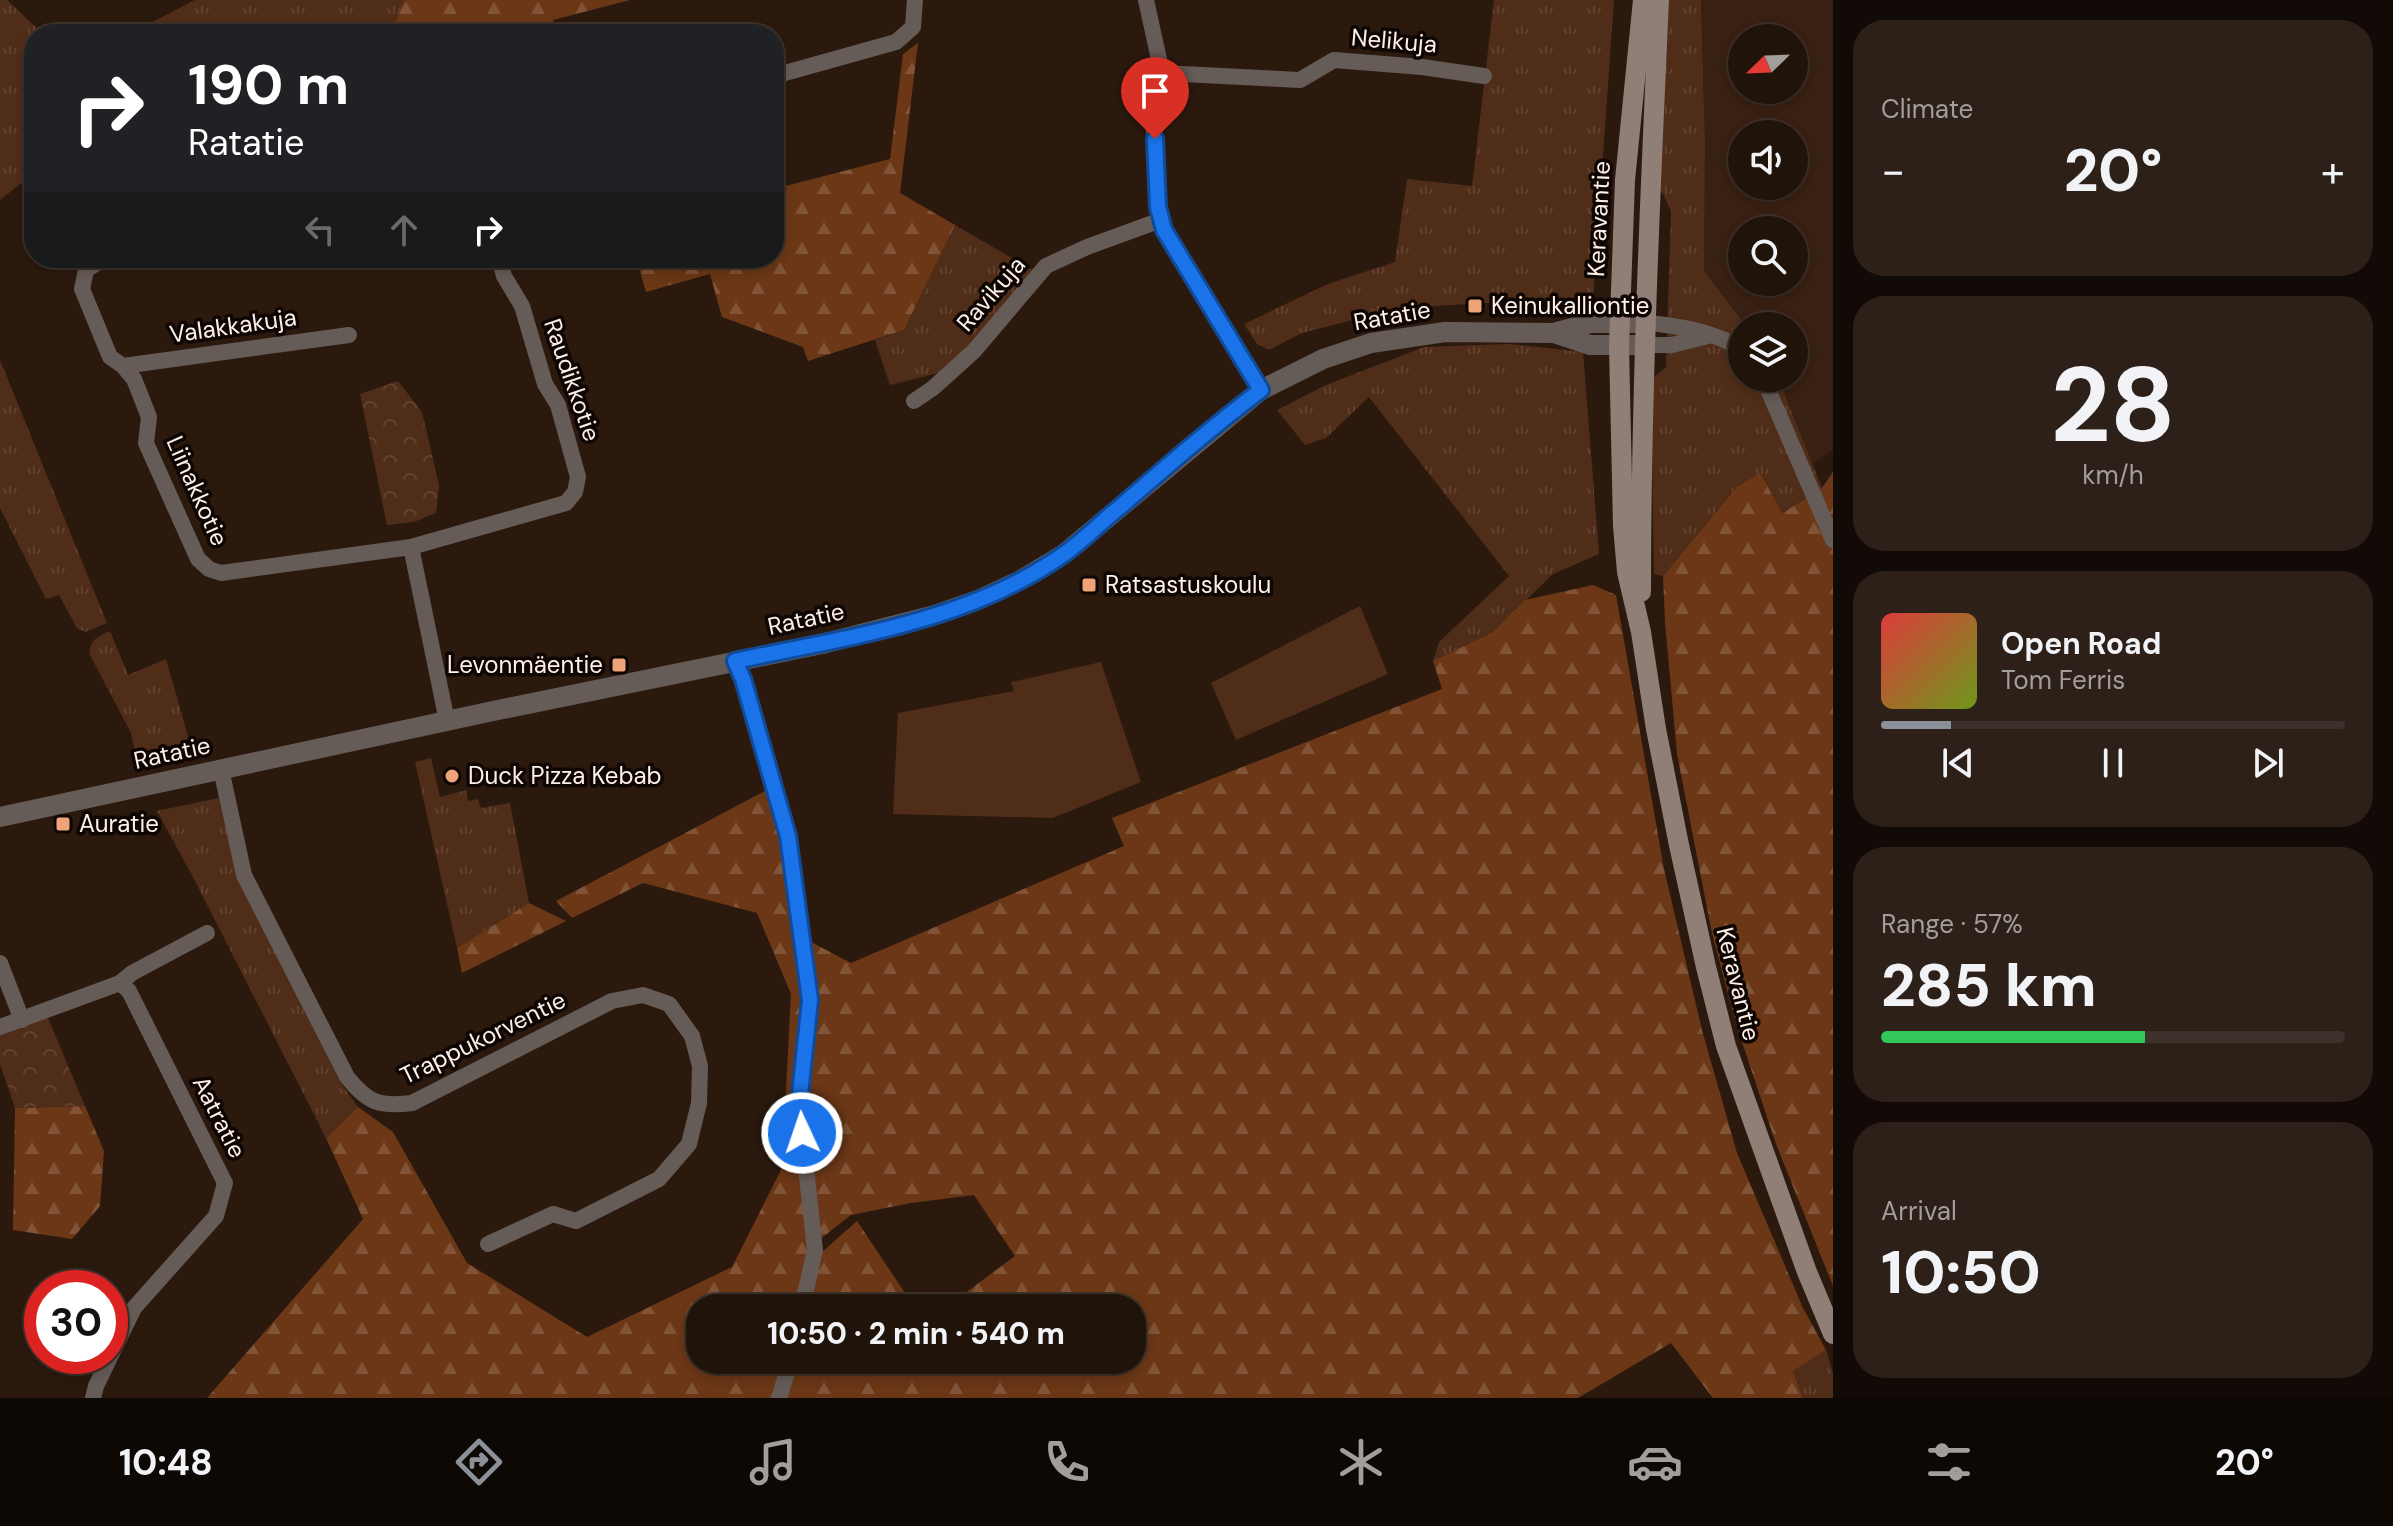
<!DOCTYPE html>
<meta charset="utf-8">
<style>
body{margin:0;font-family:"DM Sans",sans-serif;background:#2d2018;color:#f1f3f6;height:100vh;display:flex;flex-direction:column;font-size:30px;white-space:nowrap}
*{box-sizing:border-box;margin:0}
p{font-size:26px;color:#a29e9c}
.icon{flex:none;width:44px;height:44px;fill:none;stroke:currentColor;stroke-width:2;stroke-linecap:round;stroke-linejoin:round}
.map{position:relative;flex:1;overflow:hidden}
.sheet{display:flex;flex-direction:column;gap:20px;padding:20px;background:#120a06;width:560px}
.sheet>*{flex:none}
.banner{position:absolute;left:24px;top:24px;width:760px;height:244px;border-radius:32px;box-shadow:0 4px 12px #0003,0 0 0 2px #3d322b;background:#202124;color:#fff;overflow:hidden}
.needle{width:52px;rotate:247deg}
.controls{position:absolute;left:1728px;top:24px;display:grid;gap:16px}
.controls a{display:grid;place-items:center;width:80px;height:80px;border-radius:50%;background:#20130a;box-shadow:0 4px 12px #0003,0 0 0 2px #3d322b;font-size:40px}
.speed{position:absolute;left:24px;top:1270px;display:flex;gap:16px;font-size:40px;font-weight:700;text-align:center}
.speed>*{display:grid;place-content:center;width:104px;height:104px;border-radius:50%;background:#20130a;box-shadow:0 4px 12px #0003,0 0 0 2px #3d322b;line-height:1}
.speed .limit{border:12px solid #d22;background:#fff;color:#111}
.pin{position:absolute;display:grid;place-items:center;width:68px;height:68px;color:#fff;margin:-82px -34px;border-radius:50% 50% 50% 0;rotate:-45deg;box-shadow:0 0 8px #0007}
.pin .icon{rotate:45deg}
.me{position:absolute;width:88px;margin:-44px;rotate:357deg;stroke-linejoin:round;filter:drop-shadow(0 0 6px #0008)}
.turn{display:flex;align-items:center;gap:28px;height:168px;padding:0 32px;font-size:36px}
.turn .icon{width:104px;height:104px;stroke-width:2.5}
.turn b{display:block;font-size:56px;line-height:68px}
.lanes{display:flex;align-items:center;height:76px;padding:0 32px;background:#0003;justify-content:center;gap:40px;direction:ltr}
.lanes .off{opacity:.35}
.big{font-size:60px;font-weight:800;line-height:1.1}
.sheet .tile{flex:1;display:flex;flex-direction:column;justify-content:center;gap:12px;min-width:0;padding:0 28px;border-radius:32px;background:#2d2018}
.sheet .dial{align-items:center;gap:0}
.dial b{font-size:104px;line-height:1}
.song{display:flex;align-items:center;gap:24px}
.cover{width:96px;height:96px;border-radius:12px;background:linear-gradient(135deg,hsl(0 70% 55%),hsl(80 70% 35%))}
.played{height:8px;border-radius:4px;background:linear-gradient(90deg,#8c9099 15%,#3d322b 15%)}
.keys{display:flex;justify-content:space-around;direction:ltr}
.heat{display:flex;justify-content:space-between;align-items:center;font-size:44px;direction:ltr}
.charge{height:12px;border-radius:6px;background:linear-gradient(90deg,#34c759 57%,#3d322b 0)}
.trip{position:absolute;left:686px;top:1294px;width:460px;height:80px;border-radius:32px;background:#20130a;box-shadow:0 4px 12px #0003,0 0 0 2px #3d322b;font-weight:800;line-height:80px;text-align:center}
.menu{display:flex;height:128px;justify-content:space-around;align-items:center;background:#0d0804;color:#a29e9c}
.menu .icon{width:56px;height:56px}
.menu .on{color:#8c9099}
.menu b{font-size:36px;color:#f1f3f6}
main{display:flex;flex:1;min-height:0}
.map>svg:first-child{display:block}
.built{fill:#382012;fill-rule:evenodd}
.grass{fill:url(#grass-tufts)}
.forest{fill:url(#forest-firs)}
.park{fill:url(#park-crowns)}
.pitch{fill:#502d19}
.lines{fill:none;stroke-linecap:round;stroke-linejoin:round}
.minor{stroke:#665c57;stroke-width:16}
.tertiary{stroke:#665c57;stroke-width:20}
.secondary{stroke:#907f77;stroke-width:20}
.route-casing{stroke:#114b97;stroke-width:20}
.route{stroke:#1a73e8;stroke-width:14}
.poi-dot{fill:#efa378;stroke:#0e0603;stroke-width:3}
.labels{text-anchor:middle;stroke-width:7;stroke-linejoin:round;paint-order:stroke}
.street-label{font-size:24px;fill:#fef0e9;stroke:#0e0603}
.poi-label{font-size:24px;fill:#fef0e9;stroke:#0e0603;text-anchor:start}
</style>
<main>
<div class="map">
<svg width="1833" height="1398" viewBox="0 0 1833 1398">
<defs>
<pattern id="grass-tufts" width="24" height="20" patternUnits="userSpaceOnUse" patternTransform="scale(2)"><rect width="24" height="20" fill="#502d19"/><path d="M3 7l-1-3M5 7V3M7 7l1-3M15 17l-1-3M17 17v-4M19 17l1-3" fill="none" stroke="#62422f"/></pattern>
<pattern id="forest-firs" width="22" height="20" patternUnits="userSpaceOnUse" patternTransform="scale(2)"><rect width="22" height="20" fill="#6b3716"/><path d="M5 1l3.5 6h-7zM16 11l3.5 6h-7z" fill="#815438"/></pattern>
<pattern id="park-crowns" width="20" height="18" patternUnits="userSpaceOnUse" patternTransform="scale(2)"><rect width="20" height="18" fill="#502d19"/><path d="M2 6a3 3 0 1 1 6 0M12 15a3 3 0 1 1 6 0" fill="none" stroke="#62422f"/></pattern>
</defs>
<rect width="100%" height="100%" fill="#2b190e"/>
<path class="built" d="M1701 0H1833V450L1812 464 1778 378H1794V326H1746L1704 271 1705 144ZM1742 38H1794V90H1742ZM1742 134H1794V186H1742ZM1742 230H1794V282H1742Z"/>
<g class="grass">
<path d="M0 0H7L43 34H34V173L0 200Z"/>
<path d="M195 0H404L390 34H129Z"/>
<path d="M1494 0H1614L1593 297 1399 308 1302 333 1269 350 1257 344 1244 324 1328 284 1395 262 1407 179 1472 186Z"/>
<path d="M1669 0H1701L1705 144 1704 271 1746 326H1742V378H1778L1822 488 1781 513 1736 488 1663 576 1654 574 1651 393 1654 377 1666 367 1671 211 1660 188Z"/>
<path d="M955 225 1034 271 970 347 942 372 890 385 875 340 904 330Z"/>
<path d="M1509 344 1583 352 1599 554 1553 574 1493 632 1433 661 1439 642 1509 576 1369 397 1326 438 1305 445 1277 410 1326 385 1424 347Z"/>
<path d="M0 360 107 623 85 632 77 628 59 595 46 599 0 508Z"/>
<path d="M110 631 128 675 166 659 192 750 140 762 136 757 131 733 90 655C89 639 98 637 110 631Z"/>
<path d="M431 758 440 797 466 790 468 801 478 799 481 808 510 803 529 903 457 948 415 762Z"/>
<path d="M219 798 236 873 340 1082 358 1107 326 1138 195 881 157 811Z"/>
<path d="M1826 1350 1833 1373V1398H1803L1793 1371Z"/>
</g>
<g class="forest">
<path d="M404 0H630L553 20 556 34H538L535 25 505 34H390Z"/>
<path d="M918 43 900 193 955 225 904 330 808 361 803 347 722 317 710 274 646 292 636 258H774V189L890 159 903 54Z"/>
<path d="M1833 472V1286L1776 1144 1736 1024 1712 933 1677 754 1665 622 1663 576 1736 488 1760 473 1782 513 1822 488Z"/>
<path d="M1593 585 1616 595 1664 869 1702 1030 1737 1153 1803 1308 1826 1350 1793 1371 1803 1398H1713L1671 1343 1578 1398H207L363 1219 326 1138 358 1107 393 1132 467 1263 587 1337 732 1267 782 1168 791 994 757 913 643 883 572 918 556 901 765 791 783 838 805 1000 796 1106 820 1260 821 1253 857 1221 915 1308H700V1360H1132V1308H945L1015 1256 974 1195 911 1203 851 1215 819 1240 804 1104 809 941 851 963 1124 846 1112 818 1442 689 1433 661 1493 632 1525 600Z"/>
<path d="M529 903 566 921 462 973 457 948Z"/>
<path d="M85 1106 104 1151 100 1206 72 1239 13 1230 15 1108Z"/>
</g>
<g class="park">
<path d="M398 381 422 412 439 485 436 513 414 522 387 525 360 394Z"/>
<path d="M48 1018 85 1106 15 1108 0 1064V1035Z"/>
</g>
<g class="pitch">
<path d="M1360 606 1388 674 1236 740 1211 683Z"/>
<path d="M1101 662 1141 782 1053 818 893 814 898 713 1014 691 1011 682Z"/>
</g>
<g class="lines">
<g class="minor">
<path d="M1146 0 1162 73 1154 131 1158 207 1164 230 1172 244 1261 390"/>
<path d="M1162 73 1300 80 1334 60 1422 67 1484 76"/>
<path d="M774 76 896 42 913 27 915 0"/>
<path d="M106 258 86 270 82 289 110 357 123 366 134 379 149 417 146 443 198 559 209 569 221 573 411 547 566 503 575 492 578 477 558 405 545 384 522 306 504 276 499 258"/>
<path d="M1645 323C1677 325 1714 332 1742 349"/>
<path d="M1644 345H1672L1708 336"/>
<path d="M123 366 349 335"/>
<path d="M1763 378 1833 540"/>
<path d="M914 401 933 388 974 351 1046 266 1087 247 1161 220"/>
<path d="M411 547 447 721"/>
<path d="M735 661 743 679 788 836 810 1000 799 1104 815 1250 802 1308"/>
<path d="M221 769 244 875 347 1077C368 1103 379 1107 412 1103L612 1001 643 995 669 1004 692 1036 700 1066 699 1103 689 1144 659 1179 576 1221 553 1214 488 1244"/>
<path d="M0 963 22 1020"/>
<path d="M120 983 132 973 207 933"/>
<path d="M0 1027 120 983 129 991 225 1183 216 1216 134 1308 96 1386 93 1398"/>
<path d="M779 1398 791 1360"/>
</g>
<g class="tertiary">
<path d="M1554 333 1590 345H1644"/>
<path d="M0 817 493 711 822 644 935 615 978 600 1021 580 1064 554 1261 390 1323 359 1371 343 1445 332 1554 333 1590 323H1645"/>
</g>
<g class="secondary">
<path d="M1643 0 1625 180 1619 346 1623 526 1627 572 1641 632 1656 729 1679 845 1706 967 1726 1046 1807 1272 1833 1334"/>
<path d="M1641 592C1641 395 1650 198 1659 0"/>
</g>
</g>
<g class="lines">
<g class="route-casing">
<path id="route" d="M802 1133 799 1104 810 1000 788 836 743 679 735 661C847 637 968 622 1064 554 1084 540 1101 522 1120 507 1166 467 1212 427 1261 390L1164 230 1158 207 1155 139"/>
</g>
<use href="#route" class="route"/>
</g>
<g class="poi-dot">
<rect x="1467" y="298" width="16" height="16" rx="4"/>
<rect x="1081" y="577" width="16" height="16" rx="4"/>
<rect x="611" y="657" width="16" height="16" rx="4"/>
<circle cx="452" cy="776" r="8"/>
<rect x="55" y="816" width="16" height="16" rx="4"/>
</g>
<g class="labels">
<g class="street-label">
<text transform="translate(1394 41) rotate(5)" y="8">Nelikuja</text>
<text transform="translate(1599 219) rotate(-87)" y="8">Keravantie</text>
<text transform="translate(991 294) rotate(-49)" y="8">Ravikuja</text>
<text transform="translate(1392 316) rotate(-10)" y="8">Ratatie</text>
<text transform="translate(233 326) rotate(-8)" y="8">Valakkakuja</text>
<text transform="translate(572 380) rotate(71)" y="8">Raudikkotie</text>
<text transform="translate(197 491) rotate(66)" y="8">Liinakkotie</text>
<text transform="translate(806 619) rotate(-12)" y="8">Ratatie</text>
<text transform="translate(172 753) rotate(-12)" y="8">Ratatie</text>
<text transform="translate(1738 984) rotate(76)" y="8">Keravantie</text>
<text transform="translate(483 1038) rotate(-26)" y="8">Trappukorventie</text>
<text transform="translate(219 1117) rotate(63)" y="8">Aatratie</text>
</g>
<g class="poi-label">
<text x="1491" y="314">Keinukalliontie</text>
<text x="1105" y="593">Ratsastuskoulu</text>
<text x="603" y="673" text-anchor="end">Levonmäentie</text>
<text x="468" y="784">Duck Pizza Kebab</text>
<text x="79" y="832">Auratie</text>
</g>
</g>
</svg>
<div class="controls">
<a><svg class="needle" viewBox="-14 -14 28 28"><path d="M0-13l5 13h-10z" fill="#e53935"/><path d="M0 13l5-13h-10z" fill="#a29e9c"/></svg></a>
<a><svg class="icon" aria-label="sound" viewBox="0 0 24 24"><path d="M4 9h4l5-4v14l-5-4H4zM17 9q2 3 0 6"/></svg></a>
<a><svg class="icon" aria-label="search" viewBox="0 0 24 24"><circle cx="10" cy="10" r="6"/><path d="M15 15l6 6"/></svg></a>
<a><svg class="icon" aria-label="layers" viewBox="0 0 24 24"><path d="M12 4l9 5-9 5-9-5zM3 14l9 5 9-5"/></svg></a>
</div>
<div class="speed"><div class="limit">30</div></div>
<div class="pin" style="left:1155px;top:139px;background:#d93025"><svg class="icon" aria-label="arrive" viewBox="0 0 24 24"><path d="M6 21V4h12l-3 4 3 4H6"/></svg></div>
<svg class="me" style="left:802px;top:1133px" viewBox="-20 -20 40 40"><circle r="17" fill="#1a73e8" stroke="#fff" stroke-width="3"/><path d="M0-11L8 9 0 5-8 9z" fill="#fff"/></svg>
<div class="trip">10:50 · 2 min · 540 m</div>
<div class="banner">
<div class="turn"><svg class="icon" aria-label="right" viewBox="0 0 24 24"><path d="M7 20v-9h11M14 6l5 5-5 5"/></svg><div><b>190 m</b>Ratatie</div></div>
<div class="lanes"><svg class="icon off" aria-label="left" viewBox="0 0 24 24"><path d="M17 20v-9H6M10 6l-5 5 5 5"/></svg><svg class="icon off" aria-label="ahead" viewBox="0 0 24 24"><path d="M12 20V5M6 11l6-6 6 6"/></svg><svg class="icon" aria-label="right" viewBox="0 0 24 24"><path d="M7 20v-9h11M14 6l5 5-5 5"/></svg></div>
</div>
</div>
<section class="sheet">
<div class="tile"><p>Climate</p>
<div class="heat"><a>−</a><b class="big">20°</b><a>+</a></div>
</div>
<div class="tile dial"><b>28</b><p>km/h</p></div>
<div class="tile">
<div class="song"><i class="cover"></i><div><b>Open Road</b><p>Tom Ferris</p></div></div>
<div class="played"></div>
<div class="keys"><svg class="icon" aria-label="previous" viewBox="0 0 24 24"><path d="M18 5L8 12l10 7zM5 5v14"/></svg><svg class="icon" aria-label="pause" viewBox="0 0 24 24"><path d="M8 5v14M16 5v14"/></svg><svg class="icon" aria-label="next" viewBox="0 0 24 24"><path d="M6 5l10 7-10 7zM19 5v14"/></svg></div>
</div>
<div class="tile"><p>Range · 57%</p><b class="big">285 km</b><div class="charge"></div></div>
<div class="tile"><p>Arrival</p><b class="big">10:50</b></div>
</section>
</main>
<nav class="menu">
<b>10:48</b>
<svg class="icon on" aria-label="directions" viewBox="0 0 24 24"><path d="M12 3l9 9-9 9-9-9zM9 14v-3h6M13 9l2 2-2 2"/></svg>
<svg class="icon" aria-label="music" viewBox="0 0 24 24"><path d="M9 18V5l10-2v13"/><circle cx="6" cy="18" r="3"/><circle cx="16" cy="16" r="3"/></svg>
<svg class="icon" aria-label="phone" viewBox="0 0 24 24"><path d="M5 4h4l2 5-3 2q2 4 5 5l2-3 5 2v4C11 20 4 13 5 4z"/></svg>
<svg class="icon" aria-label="climate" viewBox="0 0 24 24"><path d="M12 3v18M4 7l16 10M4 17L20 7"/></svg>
<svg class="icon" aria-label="car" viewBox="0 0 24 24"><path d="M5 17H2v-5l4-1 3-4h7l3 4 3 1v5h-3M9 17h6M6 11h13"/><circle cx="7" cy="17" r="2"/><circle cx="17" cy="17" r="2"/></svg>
<svg class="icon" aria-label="filters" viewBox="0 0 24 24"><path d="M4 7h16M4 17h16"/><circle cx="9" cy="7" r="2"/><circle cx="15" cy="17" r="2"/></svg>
<b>20°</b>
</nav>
